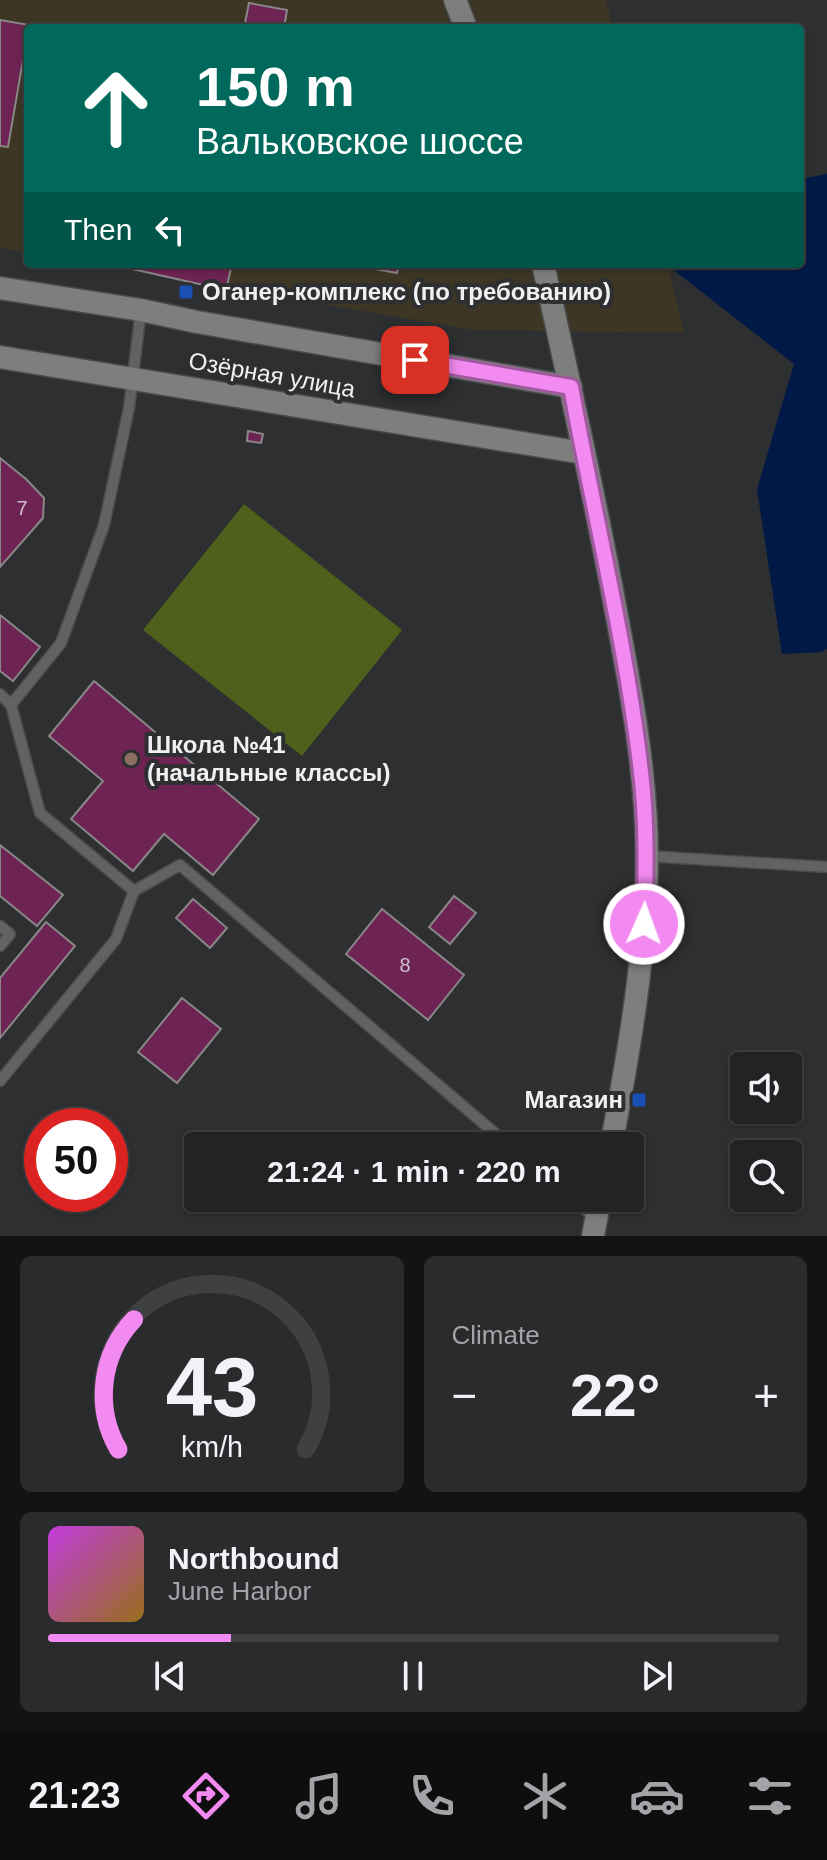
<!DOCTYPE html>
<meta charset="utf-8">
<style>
body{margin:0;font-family:Arial,sans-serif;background:#2a2b2d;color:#f1f3f6;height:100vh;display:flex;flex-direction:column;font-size:30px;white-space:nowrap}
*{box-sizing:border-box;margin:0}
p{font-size:26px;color:#a2a4a7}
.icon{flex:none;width:44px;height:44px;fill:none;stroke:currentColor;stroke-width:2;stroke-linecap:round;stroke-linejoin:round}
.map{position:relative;height:1236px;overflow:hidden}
.drawer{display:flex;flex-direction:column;gap:20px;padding:20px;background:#131314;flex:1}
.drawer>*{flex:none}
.banner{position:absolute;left:24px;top:24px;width:780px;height:244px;border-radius:8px;box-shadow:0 2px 6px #0004,0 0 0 2px #3f4042;background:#00695c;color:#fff;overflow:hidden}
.tools{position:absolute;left:730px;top:1052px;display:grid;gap:16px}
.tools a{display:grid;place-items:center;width:72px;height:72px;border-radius:8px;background:#222325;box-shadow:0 2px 6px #0004,0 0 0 2px #3f4042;font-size:40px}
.speed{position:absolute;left:24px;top:1108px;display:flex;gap:16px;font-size:40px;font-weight:700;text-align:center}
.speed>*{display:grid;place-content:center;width:104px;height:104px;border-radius:50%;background:#222325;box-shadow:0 2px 6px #0004,0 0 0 2px #3f4042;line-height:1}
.speed .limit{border:12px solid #d22;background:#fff;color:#111}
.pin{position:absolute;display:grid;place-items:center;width:68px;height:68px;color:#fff;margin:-34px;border-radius:16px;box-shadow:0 4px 12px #0006}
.me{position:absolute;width:88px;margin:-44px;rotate:2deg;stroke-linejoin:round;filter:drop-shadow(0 0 6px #0008)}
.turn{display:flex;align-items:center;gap:28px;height:168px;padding:0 40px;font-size:36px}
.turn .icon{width:104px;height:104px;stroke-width:2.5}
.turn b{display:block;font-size:56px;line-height:68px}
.then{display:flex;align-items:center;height:76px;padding:0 40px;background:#0003;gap:16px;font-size:30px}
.big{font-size:60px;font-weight:800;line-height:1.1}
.drawer .widget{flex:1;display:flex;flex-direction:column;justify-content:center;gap:12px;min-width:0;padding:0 28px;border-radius:12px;background:#2a2b2d}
.drawer .dial{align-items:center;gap:0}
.dial svg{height:208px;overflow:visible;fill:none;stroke:#3f4042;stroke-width:7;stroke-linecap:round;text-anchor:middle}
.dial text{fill:#f1f3f6;stroke:none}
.song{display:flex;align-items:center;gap:24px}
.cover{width:96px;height:96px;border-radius:12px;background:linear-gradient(135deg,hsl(290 70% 55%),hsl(40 70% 35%))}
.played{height:8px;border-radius:4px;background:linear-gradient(90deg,#f38af1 25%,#3f4042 25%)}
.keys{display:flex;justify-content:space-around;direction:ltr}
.heat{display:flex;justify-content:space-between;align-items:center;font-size:44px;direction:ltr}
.drawer .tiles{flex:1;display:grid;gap:20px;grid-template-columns:1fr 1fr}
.widget:last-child{grid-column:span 2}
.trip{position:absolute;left:184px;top:1132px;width:460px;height:80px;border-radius:8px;background:#222325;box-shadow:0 2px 6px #0004,0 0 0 2px #3f4042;font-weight:800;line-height:80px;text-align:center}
.tab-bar{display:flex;height:128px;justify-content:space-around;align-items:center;background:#0e0e0f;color:#a2a4a7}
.tab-bar .icon{width:56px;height:56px}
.tab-bar .on{color:#f38af1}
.tab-bar b{font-size:36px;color:#f1f3f6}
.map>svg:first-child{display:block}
.industrial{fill:#3d3625}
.green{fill:#505f1b}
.water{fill:#001947}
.building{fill:#6d2452;stroke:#898688;stroke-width:2}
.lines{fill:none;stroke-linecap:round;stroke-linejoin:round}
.service-casing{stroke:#484a4c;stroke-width:13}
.secondary-casing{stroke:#484a4c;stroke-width:25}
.service{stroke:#626260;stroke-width:10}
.secondary{stroke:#7e7e7c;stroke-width:22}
.route-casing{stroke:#9e5a9d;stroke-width:20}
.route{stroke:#f38af1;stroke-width:14}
.transit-dot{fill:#1a4fb4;stroke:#2d2f31;stroke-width:3}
.education-dot{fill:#8d6e63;stroke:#2d2f31;stroke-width:3}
.labels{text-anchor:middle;stroke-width:8;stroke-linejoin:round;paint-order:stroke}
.number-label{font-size:20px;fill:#cebdca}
.poi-label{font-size:24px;font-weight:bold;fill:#eff0f2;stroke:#2d2f31;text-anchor:start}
.street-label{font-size:24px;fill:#eff0f2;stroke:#2d2f31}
</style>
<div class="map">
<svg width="827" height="1236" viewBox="0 0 827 1236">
<rect width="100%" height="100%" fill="#2d2f31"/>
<g class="industrial">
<path d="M0 0H606L613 28H28V253L0 248Z"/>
<path d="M91 264H668L684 333 473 330Z"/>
</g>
<path class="green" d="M244 504 402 630 302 756 143 630Z"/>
<path class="water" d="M827 174V649L821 652 782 654 757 489 794 364 666 264H800V179Z"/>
<g class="building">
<path d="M249 3 287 10 284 28H244Z"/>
<path d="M0 20 29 25 8 147 0 146Z"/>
<path d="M133 264H232L226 290 132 269Z"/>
<path d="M349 264H399L397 273Z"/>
<path d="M248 431 263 434 261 443 247 441Z"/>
<path d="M0 458 26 479 44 498 43 518 0 567Z"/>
<path d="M0 615 40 647 13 681 0 671Z"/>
<path d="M94 681 259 819 213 875 164 834 133 871 71 819 103 781 49 736Z"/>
<path d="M0 845 63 895 37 926 0 896Z"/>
<path d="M454 896 476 913 450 944 429 927Z"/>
<path d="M193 899 227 928 210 948 176 918Z"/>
<path d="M382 909 464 975 428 1020 346 954Z"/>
<path d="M46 922 75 946 0 1038V978Z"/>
<path d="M182 998 221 1029 177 1083 138 1052Z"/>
</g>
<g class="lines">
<g class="service-casing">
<g id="service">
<path d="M0 694 11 705 61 643 104 525 129 408 141 310"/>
<path d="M11 705 40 813 134 891 180 865 510 1146"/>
<path d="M647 856 827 867"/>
<path d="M0 926 10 934 0 946"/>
<path d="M0 1081 116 939 134 891"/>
<path d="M571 1198 595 1218"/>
</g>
</g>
<g class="secondary-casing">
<g id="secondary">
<path d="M455 0 466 28"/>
<path d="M543 264C568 376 593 488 614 601 630 685 647 773 647 859 646 953 629 1053 611 1146"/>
<path d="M0 288 141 310 197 322 571 387"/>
<path d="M0 357 583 453"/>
<path d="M593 1236 600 1198"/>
</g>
</g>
<use href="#service" class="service"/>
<use href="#secondary" class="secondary"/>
</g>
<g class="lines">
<g class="route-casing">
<path id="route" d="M415 360 571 387C594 515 626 642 641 772 647 822 646 873 644 924"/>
</g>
<use href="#route" class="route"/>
</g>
<g class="transit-dot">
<rect x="178" y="284" width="16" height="16" rx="4"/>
<rect x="631" y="1092" width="16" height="16" rx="4"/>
</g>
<circle class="education-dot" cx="131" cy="759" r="8"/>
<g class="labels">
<g class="number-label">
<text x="22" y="515">7</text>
<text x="405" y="972">8</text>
</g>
<g class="poi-label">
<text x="202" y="300">Оганер-комплекс (по требованию)</text>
<text x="147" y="753">Школа №41<tspan x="147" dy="28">(начальные классы)</tspan></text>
<text x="623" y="1108" text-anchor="end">Магазин</text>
</g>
<g class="street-label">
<text transform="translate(272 375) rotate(10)" y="8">Озёрная улица</text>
</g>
</g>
</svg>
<div class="tools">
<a><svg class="icon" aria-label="sound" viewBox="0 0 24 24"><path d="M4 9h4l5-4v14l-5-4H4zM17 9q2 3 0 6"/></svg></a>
<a><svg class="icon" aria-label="search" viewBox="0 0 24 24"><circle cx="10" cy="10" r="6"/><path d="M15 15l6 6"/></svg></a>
</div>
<div class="speed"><div class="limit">50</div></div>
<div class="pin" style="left:415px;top:360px;background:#d93025"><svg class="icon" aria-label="arrive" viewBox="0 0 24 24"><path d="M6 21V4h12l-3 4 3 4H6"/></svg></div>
<svg class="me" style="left:644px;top:924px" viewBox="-20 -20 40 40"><circle r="17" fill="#f38af1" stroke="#fff" stroke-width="3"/><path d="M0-11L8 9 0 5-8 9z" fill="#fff"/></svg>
<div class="trip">21:24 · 1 min · 220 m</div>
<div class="banner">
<div class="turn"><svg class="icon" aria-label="ahead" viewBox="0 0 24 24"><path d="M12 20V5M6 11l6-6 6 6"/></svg><div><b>150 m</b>Вальковское шоссе</div></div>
<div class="then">Then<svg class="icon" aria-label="left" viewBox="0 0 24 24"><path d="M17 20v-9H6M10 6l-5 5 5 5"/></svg></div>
</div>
</div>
<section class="drawer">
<div class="tiles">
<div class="widget dial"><svg viewBox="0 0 100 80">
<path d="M14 69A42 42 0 1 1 86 69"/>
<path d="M14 69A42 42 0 0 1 20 19" stroke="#f38af1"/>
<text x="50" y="56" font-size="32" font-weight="700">43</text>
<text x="50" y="72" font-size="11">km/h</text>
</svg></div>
<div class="widget"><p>Climate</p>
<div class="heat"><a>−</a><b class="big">22°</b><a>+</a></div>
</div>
<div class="widget">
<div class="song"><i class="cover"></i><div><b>Northbound</b><p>June Harbor</p></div></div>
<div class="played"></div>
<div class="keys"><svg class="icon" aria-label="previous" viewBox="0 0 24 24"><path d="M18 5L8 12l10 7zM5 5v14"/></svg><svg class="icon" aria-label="pause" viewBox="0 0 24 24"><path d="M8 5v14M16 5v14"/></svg><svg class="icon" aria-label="next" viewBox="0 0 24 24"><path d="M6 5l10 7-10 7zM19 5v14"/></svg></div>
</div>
</div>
</section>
<nav class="tab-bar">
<b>21:23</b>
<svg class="icon on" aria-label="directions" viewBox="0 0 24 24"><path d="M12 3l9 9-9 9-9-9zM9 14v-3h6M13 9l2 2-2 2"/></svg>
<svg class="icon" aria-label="music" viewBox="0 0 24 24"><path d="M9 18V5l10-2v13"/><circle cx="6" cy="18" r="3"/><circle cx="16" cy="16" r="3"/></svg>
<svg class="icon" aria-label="phone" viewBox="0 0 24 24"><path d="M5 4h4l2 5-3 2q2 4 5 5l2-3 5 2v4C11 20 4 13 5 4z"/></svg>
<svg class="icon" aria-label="climate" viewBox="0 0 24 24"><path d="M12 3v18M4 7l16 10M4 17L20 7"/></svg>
<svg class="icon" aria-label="car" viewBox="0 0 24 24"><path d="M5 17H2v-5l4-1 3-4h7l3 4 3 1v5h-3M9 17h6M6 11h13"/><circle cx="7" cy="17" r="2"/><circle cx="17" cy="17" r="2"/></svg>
<svg class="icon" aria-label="filters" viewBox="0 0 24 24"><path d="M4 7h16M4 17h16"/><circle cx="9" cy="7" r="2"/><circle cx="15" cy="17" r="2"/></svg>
</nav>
